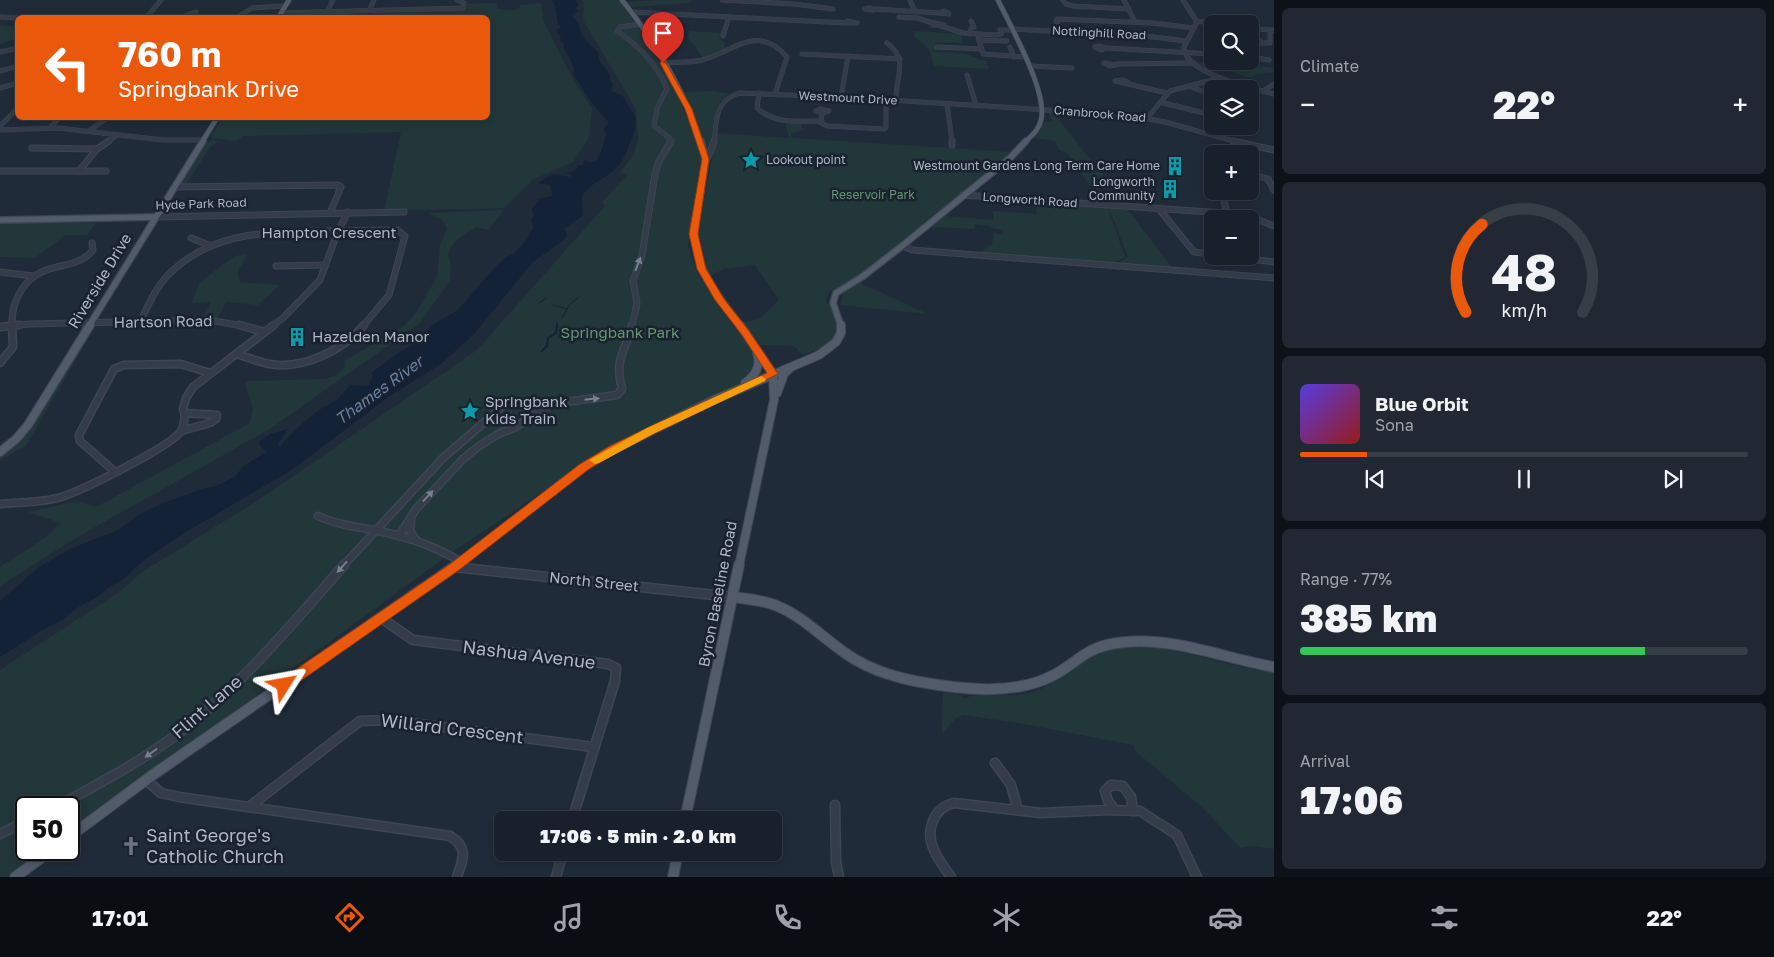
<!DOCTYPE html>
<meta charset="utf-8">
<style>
body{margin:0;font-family:"Golos Text",sans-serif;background:#212833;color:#f1f3f6;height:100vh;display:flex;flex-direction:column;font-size:19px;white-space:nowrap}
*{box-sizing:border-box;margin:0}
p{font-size:16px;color:#9fa3a9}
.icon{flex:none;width:28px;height:28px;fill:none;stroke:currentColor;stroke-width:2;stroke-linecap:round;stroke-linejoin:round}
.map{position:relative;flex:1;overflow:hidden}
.details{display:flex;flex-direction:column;gap:8px;padding:8px;background:#0d1218;width:500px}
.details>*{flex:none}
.banner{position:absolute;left:15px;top:15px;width:475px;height:105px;border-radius:8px;box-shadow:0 2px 12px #0003,0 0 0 1px #363e47;background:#ea580c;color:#fff;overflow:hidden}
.fabs{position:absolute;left:1204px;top:15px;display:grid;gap:10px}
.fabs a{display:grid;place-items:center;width:55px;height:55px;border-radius:8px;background:#18202b;box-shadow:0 2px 12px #0003,0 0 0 1px #363e47;font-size:25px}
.speed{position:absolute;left:15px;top:796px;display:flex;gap:10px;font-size:25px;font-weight:700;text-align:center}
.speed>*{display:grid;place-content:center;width:65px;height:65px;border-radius:50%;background:#18202b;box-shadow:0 2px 12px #0003,0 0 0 1px #363e47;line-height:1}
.speed .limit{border:2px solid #111;border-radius:8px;background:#fff;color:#111}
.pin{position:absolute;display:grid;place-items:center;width:42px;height:42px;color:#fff;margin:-51px -21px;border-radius:50% 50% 50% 0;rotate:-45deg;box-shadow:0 0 5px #0007}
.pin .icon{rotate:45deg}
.me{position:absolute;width:55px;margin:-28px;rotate:56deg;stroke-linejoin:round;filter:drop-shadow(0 0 4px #0008)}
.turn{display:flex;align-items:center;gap:18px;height:105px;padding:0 20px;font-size:22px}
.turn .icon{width:65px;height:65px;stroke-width:2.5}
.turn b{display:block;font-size:35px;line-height:42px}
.big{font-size:38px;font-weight:800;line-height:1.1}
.details .tile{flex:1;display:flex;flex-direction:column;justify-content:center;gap:8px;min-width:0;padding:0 18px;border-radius:8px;background:#212833}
.details .dial{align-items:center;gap:0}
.dial svg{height:130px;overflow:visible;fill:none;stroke:#363e47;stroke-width:7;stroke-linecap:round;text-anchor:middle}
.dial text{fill:#f1f3f6;stroke:none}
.song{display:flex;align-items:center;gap:15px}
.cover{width:60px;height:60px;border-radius:8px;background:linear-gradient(135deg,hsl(250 70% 55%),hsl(0 70% 35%))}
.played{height:5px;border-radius:2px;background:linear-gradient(90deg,#ea580c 15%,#363e47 15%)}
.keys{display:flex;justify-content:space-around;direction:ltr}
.heat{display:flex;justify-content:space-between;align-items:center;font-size:28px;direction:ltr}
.charge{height:8px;border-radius:4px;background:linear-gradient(90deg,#34c759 77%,#363e47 0)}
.trip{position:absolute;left:494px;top:811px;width:288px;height:50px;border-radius:8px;background:#18202b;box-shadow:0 2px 12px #0003,0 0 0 1px #363e47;font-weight:800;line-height:50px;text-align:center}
.tabs{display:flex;height:80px;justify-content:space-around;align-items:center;background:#0a0d11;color:#9fa3a9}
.tabs .icon{width:35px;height:35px}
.tabs .active{color:#ea580c}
.tabs b{font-size:22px;color:#f1f3f6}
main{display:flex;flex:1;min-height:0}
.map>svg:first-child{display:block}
.green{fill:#22373a}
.water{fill:#132237}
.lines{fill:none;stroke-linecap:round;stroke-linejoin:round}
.stream-far1{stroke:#132237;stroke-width:1}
.stream{stroke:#132237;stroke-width:2}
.minor-far3-casing{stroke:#3d4653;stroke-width:5}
.minor-far2-casing{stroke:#3d4653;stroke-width:7}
.minor-far1-casing{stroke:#3d4653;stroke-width:9}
.minor-casing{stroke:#3d4653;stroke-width:11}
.major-far3-casing{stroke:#3d4653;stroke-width:5.5}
.major-far2-casing{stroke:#3d4653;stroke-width:8}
.major-far1-casing{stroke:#3d4653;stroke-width:10}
.major-casing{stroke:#3d4653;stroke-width:12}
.minor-far3{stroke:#343c49;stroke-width:4}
.minor-far2{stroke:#343c49;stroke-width:5}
.minor-far1{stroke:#343c49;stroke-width:6}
.minor{stroke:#343c49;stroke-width:8}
.major-far3{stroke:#515b6a;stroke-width:4.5}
.major-far2{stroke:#515b6a;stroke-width:5.5}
.major-far1{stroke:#515b6a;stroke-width:8}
.major{stroke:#515b6a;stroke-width:10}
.oneway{fill:#77808e}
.route{fill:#ea580c;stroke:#983908}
.slow{fill:#f59e0b}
.labels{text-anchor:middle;stroke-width:5;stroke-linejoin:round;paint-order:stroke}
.far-street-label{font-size:12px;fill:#aeb7c6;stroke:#19222e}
.far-poi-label{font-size:12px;fill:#aeb7c6;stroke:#19222e;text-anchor:end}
.far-park-label{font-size:12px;fill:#659771;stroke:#19222e}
.street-label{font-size:15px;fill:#aeb7c6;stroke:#19222e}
.park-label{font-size:15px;fill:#659771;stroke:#19222e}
.poi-label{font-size:15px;fill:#aeb7c6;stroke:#19222e;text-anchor:start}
.water-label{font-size:16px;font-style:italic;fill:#6581a7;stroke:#19222e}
.near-street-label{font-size:18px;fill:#aeb7c6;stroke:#19222e}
.near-poi-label{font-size:18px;fill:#aeb7c6;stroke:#19222e;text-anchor:start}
</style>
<main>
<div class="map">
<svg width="1274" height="877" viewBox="0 0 1274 877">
<rect width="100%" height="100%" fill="#202b39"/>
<g class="green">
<path d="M582 0H619L638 26 677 93 702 156 688 246 697 272 722 310 756 356 755 370 740 383 611 446 451 553 69 832V808H26V850H44L7 877H0V670L122 590 142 572 257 501 477 350 605 206 602 202 627 175 620 173 634 154 638 139 636 109 583 20 584 4Z"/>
<path d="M658 0H692L691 3 630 7 627 2Z"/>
<path d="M490 3 498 4 497 9C505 9 511 13 519 8L520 5 541 3 544 22 571 76 592 109 589 138 573 162 532 180 504 208 384 211 401 132 243 136 235 141 210 137 223 118H488V18L371 17 373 10H464L466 4Z"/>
<path d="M0 26H17V39L0 44Z"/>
<path d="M689 31 722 33 719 39 726 43 724 46 727 47 703 58 688 38Z"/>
<path d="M914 31 962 34V43L935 42 936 52 967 54 980 60 986 61 989 69 934 66C931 52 928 45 915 38Z"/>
<path d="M1214 61 1244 63 1272 68 1274 72 1258 74 1250 78 1226 69 1208 70 1197 63H1215Z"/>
<path d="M714 91 730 94C707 104 717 137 708 155L682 92Z"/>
<path d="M1048 112H1055L1056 116 1108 182 1095 183 1111 203 1102 202 1066 152 1060 151 1055 141 1033 138 1044 122H1053Z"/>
<path d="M785 122H802L801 128 806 129 791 134 792 138 1012 152 862 274 829 292 826 300C829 307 836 314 838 321 844 341 817 350 803 355L794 346 760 345 743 322 759 319 779 300 755 265 723 269 711 276 700 250 697 236 717 133 789 138Z"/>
<path d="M213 140 218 142 210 147 185 186 180 185 206 143Z"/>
<path d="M1037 203 1108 208 1125 257 1113 263 977 254 992 244 994 233 1002 234V230L991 228V226L975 224 974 229 930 227 945 216 993 220V211L1036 214Z"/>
<path d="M1109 209 1128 210 1173 269 1117 264 1128 257Z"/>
<path d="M504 210 488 230 476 227 458 239 451 247 448 255 451 265 450 280 420 323 270 429 74 539 0 586V567L46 537 61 523 28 512 68 503 82 502 96 507 250 423 253 408 245 384 249 381 325 379 337 375 345 366 344 361 404 326 416 313 437 277 440 245 447 229 443 221 429 213Z"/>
<path d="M0 223H96L87 235H66L35 258 0 257Z"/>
<path d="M247 254 238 271 240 282 280 285 258 305 226 302 218 318H203L211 302 191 303 200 282 235 256Z"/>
<path d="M860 283 928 314 840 305 843 294Z"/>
<path d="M96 325 26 446 0 460V457L17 444 35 423 93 327Z"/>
<path d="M1141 645C1186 649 1228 668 1274 672V849L1253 846 1240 848 1203 808 1135 751 1134 745 1024 724 963 715 955 719 942 735 943 690 956 693 964 698C986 691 1010 699 1033 692 1058 684 1075 663 1099 653 1112 647 1126 647 1141 645Z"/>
</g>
<path class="water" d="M552 0H575L579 5 575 8 578 11 572 15 573 18 578 22 582 36 598 52 600 62 610 75V80L613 83 611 91C627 96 624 99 632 111 638 119 635 131 631 140 627 150 625 159 617 167 609 177 586 185 582 197 581 203 584 210 582 216L564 229 567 235 564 240 533 262 473 335 442 363 387 398 293 469 181 535 148 557 122 580 109 587 99 596 77 608 63 619 41 631 0 657V601L39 567 70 549 118 530 138 515 163 503 205 488 216 486 236 476 242 467 266 452 262 449 259 442 270 434 288 429 278 444 280 446 296 429 319 410 338 399 350 385 368 386 373 376 371 373 400 352 416 343 434 324 458 310 495 267 505 258 515 253 527 239 534 226 531 221 534 214 532 209 540 198 550 197 552 195 550 185 538 183 553 174 570 177 573 175 567 174 578 168 576 166 583 165 584 161 589 160 587 163 598 160 597 158C603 151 603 143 606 135L604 128 609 122 593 105 573 74 574 68 563 46 565 44 560 41 561 36 557 34V30L561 26 558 24 555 6Z"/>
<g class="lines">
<g class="stream-far1">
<path d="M539 303 546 298"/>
<path d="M553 305 567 309"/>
<path d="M562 318 570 304 579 297"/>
<path d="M557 326V322"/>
</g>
<path class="stream" d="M542 351 547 346 548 338 556 333 557 325"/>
<g class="minor-far3-casing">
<g id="minor-far3">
<path d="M722 0 794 4 833 9"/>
<path d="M910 0 915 12"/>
<path d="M1063 0 1066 4 1073 6 1129 9"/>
<path d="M1124 0 1135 22"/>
<path d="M1183 0 1197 22 1184 47C1183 73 1254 89 1274 94"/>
<path d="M870 8 873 10 865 9Z"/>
<path d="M370 9 374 0"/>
<path d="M874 9 940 13"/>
<path d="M944 11 949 14 940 13Z"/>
<path d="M327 12 333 0"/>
<path d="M632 12 847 23"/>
<path d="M281 13 463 8 464 3 457 0"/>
<path d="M0 17 18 18"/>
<path d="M899 17 917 18 933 23"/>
<path d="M146 18 161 0"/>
<path d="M178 18 196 12"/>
<path d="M236 18 252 8 285 6"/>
<path d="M847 21 857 23H849Z"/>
<path d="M1196 21 1220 24"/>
<path d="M935 23 944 25H933Z"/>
<path d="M641 24 620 27 617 31C638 45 657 65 667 89L657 108 654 126 672 140 671 142"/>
<path d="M941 26 963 33 996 35 1001 34 1000 30H1013"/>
<path d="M1250 28 1261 43H1270V30H1274"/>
<path d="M1250 28 1270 30"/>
<path d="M1012 29 1145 36 1186 41"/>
<path d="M1061 31 1056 21 1057 19 1152 23 1194 28"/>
<path d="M970 34 971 29 974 27 971 21"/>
<path d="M723 36 729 17"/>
<path d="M978 36 983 54 1026 57"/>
<path d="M979 40 1007 41"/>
<path d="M887 43C910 60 895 77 896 100"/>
<path d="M1100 46 1106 48 1101 50 1095 47Z"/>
<path d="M937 47 981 49"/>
<path d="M1010 47 1014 57"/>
<path d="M1106 48 1212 54"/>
<path d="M0 52 18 48"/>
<path d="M802 54 900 59"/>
<path d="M1250 57 1269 60"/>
<path d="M663 63C676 62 690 63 702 60 735 51 758 23 787 57L775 94"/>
<path d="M1104 63 1116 65 1110 66Z"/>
<path d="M1116 64 1194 63"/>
<path d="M1030 66 1072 68"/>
<path d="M0 71 18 66"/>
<path d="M967 75 976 105"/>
<path d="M1130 84 1123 80 1115 81 1167 93"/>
<path d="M1189 86 1212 95"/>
<path d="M0 88 18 83"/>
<path d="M1263 91 1274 84"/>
<path d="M759 93 757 108C776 125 799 121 822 121"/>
<path d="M841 97 848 56"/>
<path d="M1160 102 1212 115"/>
<path d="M947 104 952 142"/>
<path d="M820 109 829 111 822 113 816 111Z"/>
<path d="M822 113 821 123 827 126 884 129 886 127V100"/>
<path d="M1147 118 1170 91 1220 78"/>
<path d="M0 126 18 108"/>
<path d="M50 128 59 118"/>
<path d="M0 130 58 128 163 140H203"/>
<path d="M89 131 107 118"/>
<path d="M107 142 118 135"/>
<path d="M714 142C717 119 714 102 739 93L841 97 1128 115 1165 122 1237 142"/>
</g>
</g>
<g class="minor-far2-casing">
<g id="minor-far2">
<path d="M952 141V145"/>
<path d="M1233 141 1274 150"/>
<path d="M32 148 97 149"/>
<path d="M705 162 710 153 714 141"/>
<path d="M0 171H106"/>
<path d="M79 171 97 149 109 141"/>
<path d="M1250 174 1268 179 1274 190"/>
<path d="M174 187 338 185 341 187 330 213"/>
<path d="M1222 191 1227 214"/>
<path d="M963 195 1224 213 1261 221 1274 226"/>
<path d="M1159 209 1194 252 1274 262"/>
<path d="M156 217 404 212"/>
<path d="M191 238 209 245"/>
<path d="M902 246 913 250 1274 278"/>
<path d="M276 266 326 265"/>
<path d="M0 272 33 276"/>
<path d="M140 322C148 306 155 289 167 276 209 233 261 232 317 231 343 231 370 230 397 230L405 236 389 295 363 326"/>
<path d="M7 326 30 324 209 320 243 326"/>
<path d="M12 326C12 311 14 302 22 289 43 258 75 273 93 250L92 243"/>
<path d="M272 326 283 318 320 280 338 231 348 212"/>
<path d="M632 326 637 304 633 281 642 255 655 174 659 161 671 141"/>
</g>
</g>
<g class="minor-far1-casing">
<g id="minor-far1">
<path d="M239 325 265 332"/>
<path d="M0 327 19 325"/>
<path d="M236 354C247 357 259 362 270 364 302 370 344 350 364 325"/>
<path d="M0 363 13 347 12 325"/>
<path d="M181 431 210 423 216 419 217 415 185 413"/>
<path d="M114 471 80 441 79 435 114 369 124 365 181 364 210 373"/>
<path d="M0 504C19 502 43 503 61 497 81 491 172 446 181 431 184 426 186 414 183 409L186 398 193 387 274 325"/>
<path d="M318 516C336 524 355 527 374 530 405 536 434 545 461 562"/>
<path d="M411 518 410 531 416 540"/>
<path d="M399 536 416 509 463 459 479 446 500 433 514 428 551 404 617 395 622 389C614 358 625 353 632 325"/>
<path d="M343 566 443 458 503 406"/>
</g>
</g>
<g class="minor-casing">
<g id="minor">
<path d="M454 567 733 597"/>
<path d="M381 618 413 640 608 664 616 668 615 681 572 820"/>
<path d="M995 763 1011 785 1018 810"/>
<path d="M146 780 161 793 179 797 450 836C469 848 463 859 457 877"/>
<path d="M835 805 836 862 839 877"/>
<path d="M249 807 360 721 388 720 593 747"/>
<path d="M54 808C94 786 135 765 172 738 237 691 292 624 344 565"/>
<path d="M1115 810 1108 801 1105 791 1111 785 1123 786 1131 797 1133 811"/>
<path d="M0 834 26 821"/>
<path d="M556 877 563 852"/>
<path d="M951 877C945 868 938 860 934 850 925 831 933 808 954 803L1041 813 1108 810 1140 811 1177 835 1197 877"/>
</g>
</g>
<g class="major-far3-casing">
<g id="major-far3">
<path d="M622 0C654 40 686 93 701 142"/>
<path d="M998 0C1011 27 1048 92 1041 120 1039 130 1032 135 1025 142"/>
<path d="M278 18 289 0"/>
<path d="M202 142 217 118"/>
</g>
</g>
<g class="major-far2-casing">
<g id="major-far2">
<path d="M701 141 706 159 694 234C697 270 719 298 741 326"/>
<path d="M0 220 156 217"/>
<path d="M89 326 203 141"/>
<path d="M841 326 833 303 836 293 862 277 902 246 1010 158 1026 141"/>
</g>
</g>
<g class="major-far1-casing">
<g id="major-far1">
<path d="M745 383C756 375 761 366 757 353"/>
<path d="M777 393 784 374 790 368"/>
<path d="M0 452 16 439 28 425 90 325"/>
<path d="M455 566 584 467 614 449 716 399 819 355 836 342 841 333V325"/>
<path d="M739 566 774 400 773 374 740 325"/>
</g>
</g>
<g class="major-casing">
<g id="major">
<path d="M733 597C748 599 763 600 777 606 807 618 828 644 856 660 885 677 920 683 954 687 987 691 1024 691 1054 675 1080 661 1084 648 1117 643 1169 635 1223 658 1274 667"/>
<path d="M685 820 739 565"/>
<path d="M69 837 154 774 457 565"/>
<path d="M15 877 52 850"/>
<path d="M673 877 678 852"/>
</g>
</g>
<use href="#minor-far3" class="minor-far3"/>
<use href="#minor-far2" class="minor-far2"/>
<use href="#minor-far1" class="minor-far1"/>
<use href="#minor" class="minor"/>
<use href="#major-far3" class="major-far3"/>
<use href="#major-far2" class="major-far2"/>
<use href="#major-far1" class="major-far1"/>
<use href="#major" class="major"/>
</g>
<defs><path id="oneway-solid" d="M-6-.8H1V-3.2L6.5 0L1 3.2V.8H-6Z" transform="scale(1.25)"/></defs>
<g class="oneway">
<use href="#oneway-solid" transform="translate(638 264) rotate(-69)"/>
<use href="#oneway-solid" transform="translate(592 399) rotate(-6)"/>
<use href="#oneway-solid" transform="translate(428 496) rotate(-47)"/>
<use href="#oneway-solid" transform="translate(342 567) rotate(132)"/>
<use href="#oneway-solid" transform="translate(151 753) rotate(145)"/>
</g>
<path class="route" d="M661 61 666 63 692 109 709 159 698 234 706 269 724 299 749 331 778 374 655 433 618 451 589 469 459 570 289 689 284 690 279 689 276 685 279 681 450 564 580 464 610 446 647 428 767 373 742 335 715 300 697 269 689 234 702 159 685 109 660 63Z"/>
<path class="slow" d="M761 376 766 379 765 381 655 433 599 463 595 464 589 460 647 428Z"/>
<defs>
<g id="sight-bare" transform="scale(1.5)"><path d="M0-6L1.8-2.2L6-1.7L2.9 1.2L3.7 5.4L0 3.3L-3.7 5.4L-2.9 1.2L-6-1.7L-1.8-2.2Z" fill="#0f9aa8" stroke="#19222e" stroke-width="2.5" paint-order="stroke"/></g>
<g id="building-bare" transform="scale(1.5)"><path d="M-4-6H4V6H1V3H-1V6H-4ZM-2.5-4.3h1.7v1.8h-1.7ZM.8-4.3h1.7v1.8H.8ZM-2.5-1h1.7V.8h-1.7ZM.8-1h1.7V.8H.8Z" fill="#0f9aa8" stroke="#19222e" stroke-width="2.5" paint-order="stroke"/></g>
<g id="church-bare" transform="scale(1.5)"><path d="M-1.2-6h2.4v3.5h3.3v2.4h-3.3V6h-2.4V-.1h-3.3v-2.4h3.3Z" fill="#6b7280" stroke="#19222e" stroke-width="2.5" paint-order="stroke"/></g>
</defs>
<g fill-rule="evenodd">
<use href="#sight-bare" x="751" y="160"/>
<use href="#building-bare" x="1175" y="166"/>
<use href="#building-bare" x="1170" y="189"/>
<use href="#building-bare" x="297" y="337"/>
<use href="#sight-bare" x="470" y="411"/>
<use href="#church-bare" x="131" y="846"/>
</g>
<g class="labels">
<g class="far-street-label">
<text transform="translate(1099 33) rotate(3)" y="4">Nottinghill Road</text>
<text transform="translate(848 98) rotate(3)" y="4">Westmount Drive</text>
<text transform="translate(1100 114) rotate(5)" y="4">Cranbrook Road</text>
<text transform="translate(1030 200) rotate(4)" y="4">Longworth Road</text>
<text transform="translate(201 204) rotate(-2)" y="4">Hyde Park Road</text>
</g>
<g class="far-poi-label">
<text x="766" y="164" text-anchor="start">Lookout point</text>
<text x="1160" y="170">Westmount Gardens Long Term Care Home</text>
<text x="1155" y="186">Longworth<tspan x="1155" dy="14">Community</tspan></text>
</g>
<g class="far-park-label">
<text x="873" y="199">Reservoir Park</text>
</g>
<g class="street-label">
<text x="329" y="238">Hampton Crescent</text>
<text transform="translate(100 281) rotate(-59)" y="5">Riverside Drive</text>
<text transform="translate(163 322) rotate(-1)" y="5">Hartson Road</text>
<text transform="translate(594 582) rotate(6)" y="5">North Street</text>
<text transform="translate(718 594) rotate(-79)" y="5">Byron Baseline Road</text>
</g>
<g class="park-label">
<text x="620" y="338">Springbank Park</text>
</g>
<g class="poi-label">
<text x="312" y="342">Hazelden Manor</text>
<text x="485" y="407">Springbank<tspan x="485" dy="17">Kids Train</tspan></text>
</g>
<g class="water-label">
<text transform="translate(379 390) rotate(-36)" y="6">Thames River</text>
</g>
<g class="near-street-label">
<text transform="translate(529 655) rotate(7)" y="6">Nashua Avenue</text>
<text transform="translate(207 707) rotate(-41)" y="6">Flint Lane</text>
<text transform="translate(452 729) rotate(7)" y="6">Willard Crescent</text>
</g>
<g class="near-poi-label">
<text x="146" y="842">Saint George's<tspan x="146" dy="21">Catholic Church</tspan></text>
</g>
</g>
</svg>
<div class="fabs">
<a><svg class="icon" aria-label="search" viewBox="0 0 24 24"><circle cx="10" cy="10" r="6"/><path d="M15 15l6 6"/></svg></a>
<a><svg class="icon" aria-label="layers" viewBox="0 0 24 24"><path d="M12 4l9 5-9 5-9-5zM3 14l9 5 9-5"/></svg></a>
<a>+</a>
<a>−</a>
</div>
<div class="speed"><div class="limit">50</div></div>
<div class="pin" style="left:663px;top:63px;background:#d93025"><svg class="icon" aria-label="arrive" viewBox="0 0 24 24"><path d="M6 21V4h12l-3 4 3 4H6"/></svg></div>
<svg class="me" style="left:284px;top:685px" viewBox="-20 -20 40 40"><path d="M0-17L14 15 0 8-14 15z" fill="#ea580c" stroke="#fff" stroke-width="4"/></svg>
<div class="trip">17:06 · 5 min · 2.0 km</div>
<div class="banner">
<div class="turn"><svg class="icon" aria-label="left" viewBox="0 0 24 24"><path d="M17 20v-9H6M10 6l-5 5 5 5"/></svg><div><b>760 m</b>Springbank Drive</div></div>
</div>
</div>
<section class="details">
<div class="tile"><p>Climate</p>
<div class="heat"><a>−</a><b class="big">22°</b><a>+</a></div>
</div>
<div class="tile dial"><svg viewBox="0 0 100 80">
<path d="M14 69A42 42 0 1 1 86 69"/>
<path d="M14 69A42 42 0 0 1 24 15" stroke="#ea580c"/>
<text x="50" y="56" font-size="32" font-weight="700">48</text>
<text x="50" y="72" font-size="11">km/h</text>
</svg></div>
<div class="tile">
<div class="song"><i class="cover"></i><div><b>Blue Orbit</b><p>Sona</p></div></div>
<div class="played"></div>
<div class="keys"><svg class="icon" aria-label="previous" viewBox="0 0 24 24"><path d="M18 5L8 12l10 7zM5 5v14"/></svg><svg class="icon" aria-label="pause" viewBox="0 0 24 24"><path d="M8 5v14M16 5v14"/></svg><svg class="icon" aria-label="next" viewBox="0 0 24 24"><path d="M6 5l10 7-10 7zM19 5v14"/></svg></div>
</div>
<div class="tile"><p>Range · 77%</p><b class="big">385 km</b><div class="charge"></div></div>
<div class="tile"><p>Arrival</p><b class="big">17:06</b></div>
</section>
</main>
<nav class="tabs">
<b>17:01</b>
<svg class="icon active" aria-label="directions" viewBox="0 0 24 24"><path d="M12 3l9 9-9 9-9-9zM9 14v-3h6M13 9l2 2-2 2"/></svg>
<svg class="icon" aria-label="music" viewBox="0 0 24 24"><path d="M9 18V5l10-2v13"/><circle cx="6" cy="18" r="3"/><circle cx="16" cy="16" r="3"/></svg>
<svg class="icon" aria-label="phone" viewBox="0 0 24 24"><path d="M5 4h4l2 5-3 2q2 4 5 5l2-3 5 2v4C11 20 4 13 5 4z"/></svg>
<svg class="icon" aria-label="climate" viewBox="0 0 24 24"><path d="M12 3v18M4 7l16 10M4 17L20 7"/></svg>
<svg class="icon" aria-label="car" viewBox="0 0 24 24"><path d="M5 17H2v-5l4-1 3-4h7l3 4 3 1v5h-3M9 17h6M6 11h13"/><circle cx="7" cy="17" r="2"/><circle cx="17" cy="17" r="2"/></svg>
<svg class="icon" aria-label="filters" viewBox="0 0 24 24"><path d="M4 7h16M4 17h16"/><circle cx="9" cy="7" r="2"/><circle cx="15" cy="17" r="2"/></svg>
<b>22°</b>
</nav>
